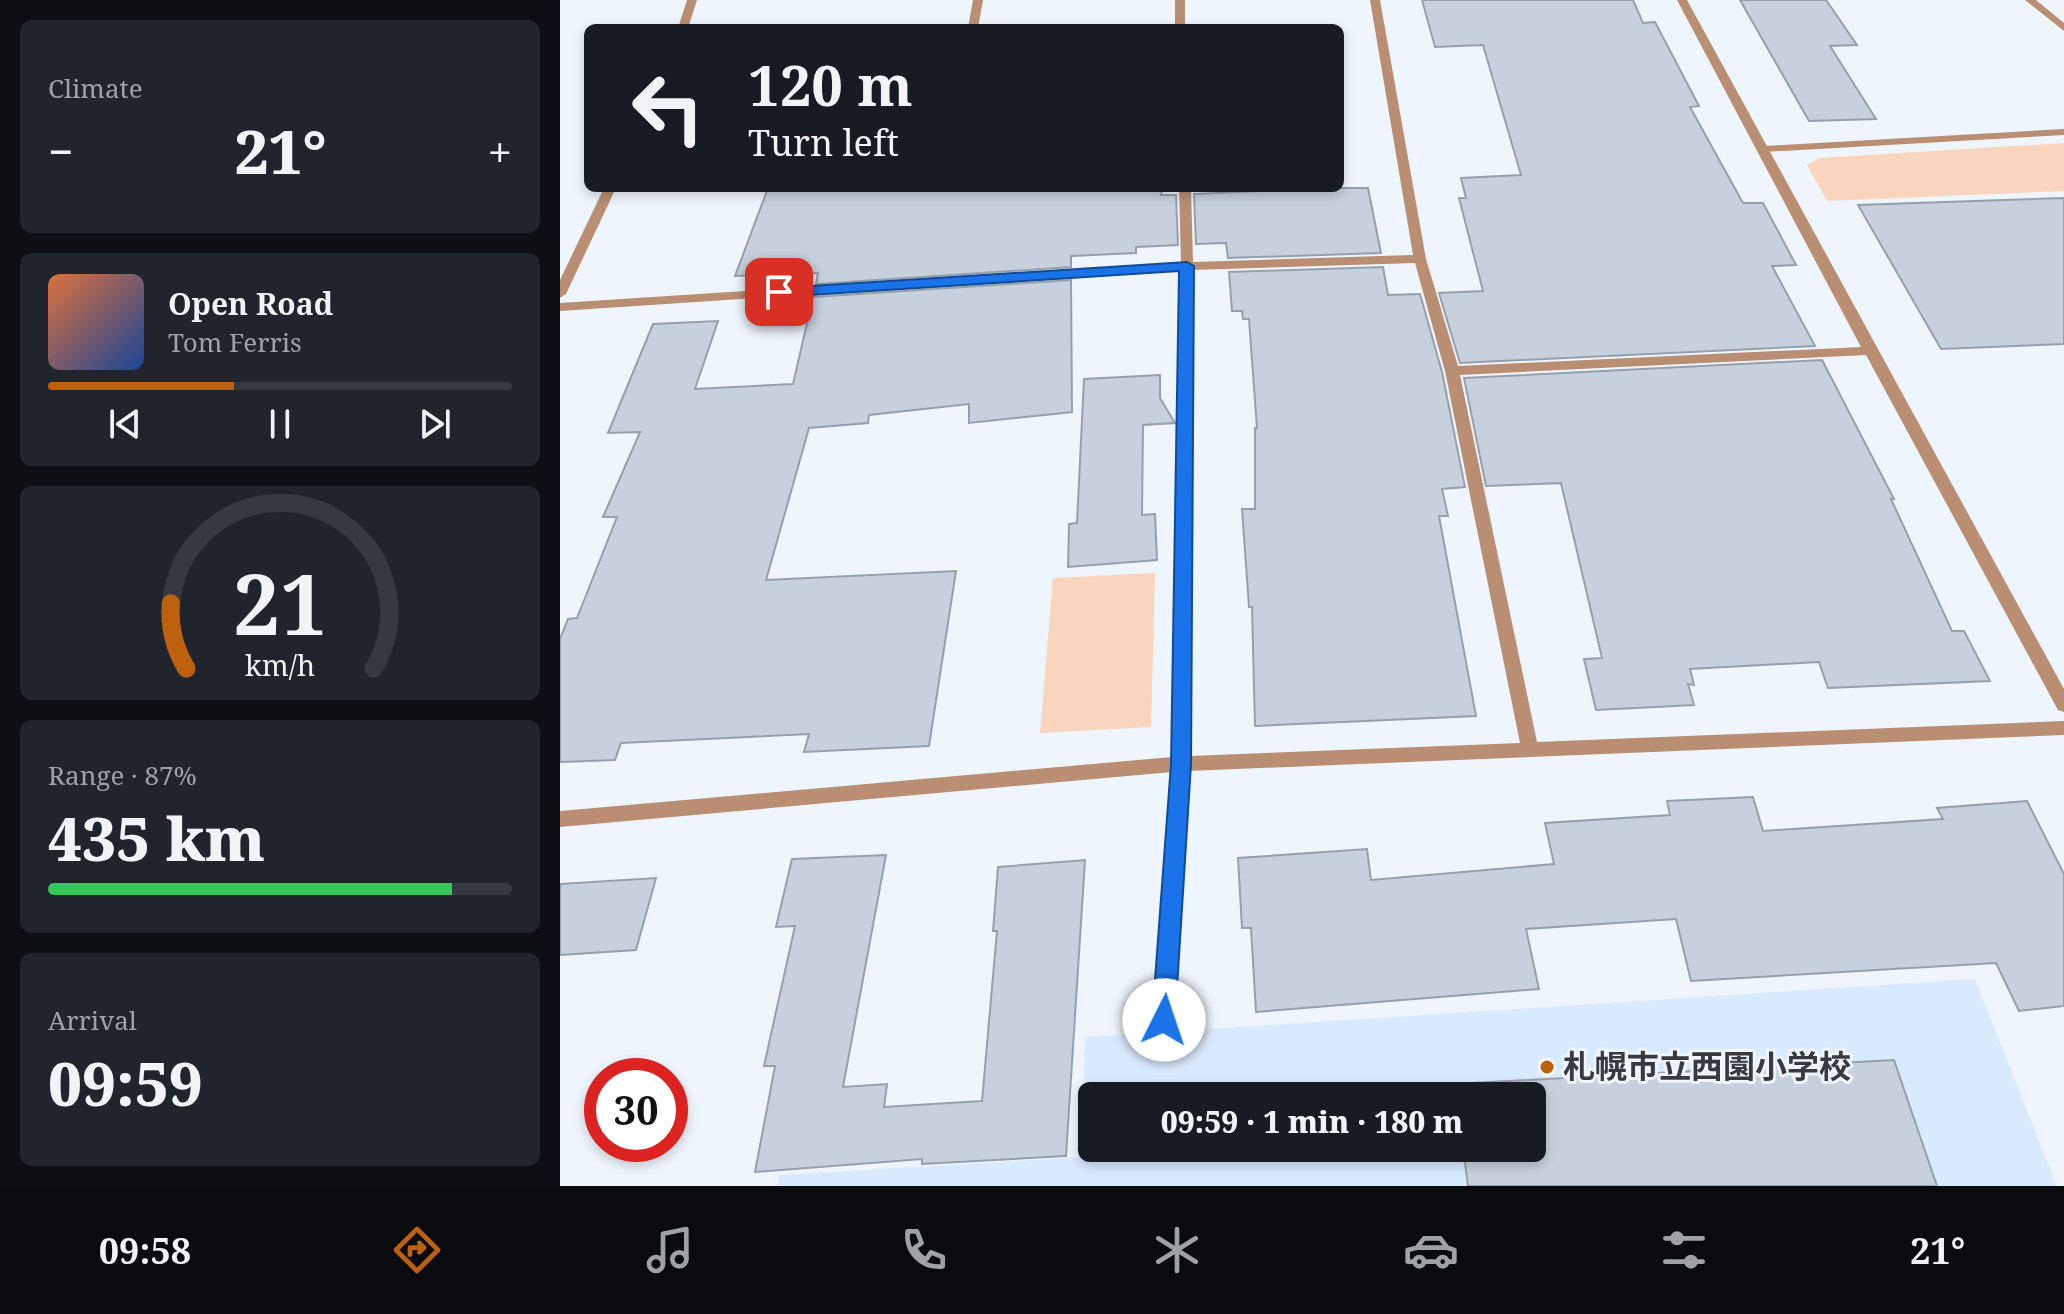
<!DOCTYPE html>
<meta charset="utf-8">
<style>
body{margin:0;font-family:"Noto Serif","Noto Sans JP",serif;background:#20242c;color:#f1f3f6;height:100vh;display:flex;flex-direction:column;font-size:30px;white-space:nowrap}
*{box-sizing:border-box;margin:0}
p{font-size:26px;color:#9ea1a6}
.icon{flex:none;width:44px;height:44px;fill:none;stroke:currentColor;stroke-width:2;stroke-linecap:round;stroke-linejoin:round}
.map{position:relative;flex:1;overflow:hidden}
.drawer{display:flex;flex-direction:column;gap:20px;padding:20px;background:#0d0f14;width:560px}
.drawer>*{flex:none}
.guide{position:absolute;left:24px;top:24px;width:760px;height:168px;border-radius:12px;box-shadow:0 4px 12px #0003;background:#171b24;color:#f1f3f6;overflow:hidden}
.speed{position:absolute;left:24px;top:1058px;display:flex;gap:16px;font-size:40px;font-weight:700;text-align:center}
.speed>*{display:grid;place-content:center;width:104px;height:104px;border-radius:50%;background:#171b24;box-shadow:0 4px 12px #0003;line-height:1}
.speed .limit{border:12px solid #d22;background:#fff;color:#111}
.pin{position:absolute;display:grid;place-items:center;width:68px;height:68px;color:#fff;margin:-34px;border-radius:16px;box-shadow:0 4px 12px #0006}
.me{position:absolute;width:88px;margin:-44px;rotate:4deg;stroke-linejoin:round;filter:drop-shadow(0 0 6px #0008)}
.turn{display:flex;align-items:center;gap:28px;height:168px;padding:0 32px;font-size:36px}
.turn .icon{width:104px;height:104px;stroke-width:2.5}
.turn b{display:block;font-size:56px;line-height:68px}
.big{font-size:60px;font-weight:800;line-height:1.1}
.drawer .card{flex:1;display:flex;flex-direction:column;justify-content:center;gap:12px;min-width:0;padding:0 28px;border-radius:12px;background:#20242c}
.drawer .dial{align-items:center;gap:0}
.dial svg{height:208px;overflow:visible;fill:none;stroke:#363941;stroke-width:7;stroke-linecap:round;text-anchor:middle}
.dial text{fill:#f1f3f6;stroke:none}
.song{display:flex;align-items:center;gap:24px}
.cover{width:96px;height:96px;border-radius:12px;background:linear-gradient(135deg,hsl(20 70% 55%),hsl(220 70% 35%))}
.played{height:8px;border-radius:4px;background:linear-gradient(90deg,#bd610f 40%,#363941 40%)}
.keys{display:flex;justify-content:space-around;direction:ltr}
.heat{display:flex;justify-content:space-between;align-items:center;font-size:44px;direction:ltr}
.charge{height:12px;border-radius:6px;background:linear-gradient(90deg,#34c759 87%,#363941 0)}
.trip{position:absolute;left:518px;top:1082px;width:468px;height:80px;border-radius:12px;background:#171b24;box-shadow:0 4px 12px #0003;font-weight:800;line-height:80px;text-align:center}
.tabs{display:flex;height:128px;justify-content:space-around;align-items:center;background:#090b0e;color:#9ea1a6}
.tabs .icon{width:56px;height:56px}
.tabs .current{color:#bd610f}
.tabs b{font-size:36px;color:#f1f3f6}
main{display:flex;flex:1;min-height:0}
.map>svg:first-child{display:block}
.built{fill:#daeafd;fill-rule:evenodd}
.green{fill:#fad5bd}
.building{fill:#c6d1dd;stroke:#96a0ac;stroke-width:2}
.lines{fill:none;stroke-linecap:round;stroke-linejoin:round}
.service{fill:#b98e73;fill-rule:evenodd}
.minor{fill:#b98e73;fill-rule:evenodd}
.route{fill:#1a73e8;stroke:#114b97;stroke-width:2}
.poi-dot{fill:#bd610f;stroke:#eff5fd;stroke-width:3}
.labels{text-anchor:middle;stroke-width:6;stroke-linejoin:round;paint-order:stroke}
.near-poi-label{font-size:32px;font-weight:bold;fill:#373b40;stroke:#eff5fd;text-anchor:start}
</style>
<main>
<section class="drawer">
<div class="card"><p>Climate</p>
<div class="heat"><a>−</a><b class="big">21°</b><a>+</a></div>
</div>
<div class="card">
<div class="song"><i class="cover"></i><div><b>Open Road</b><p>Tom Ferris</p></div></div>
<div class="played"></div>
<div class="keys"><svg class="icon" aria-label="previous" viewBox="0 0 24 24"><path d="M18 5L8 12l10 7zM5 5v14"/></svg><svg class="icon" aria-label="pause" viewBox="0 0 24 24"><path d="M8 5v14M16 5v14"/></svg><svg class="icon" aria-label="next" viewBox="0 0 24 24"><path d="M6 5l10 7-10 7zM19 5v14"/></svg></div>
</div>
<div class="card dial"><svg viewBox="0 0 100 80">
<path d="M14 69A42 42 0 1 1 86 69"/>
<path d="M14 69A42 42 0 0 1 8 44" stroke="#bd610f"/>
<text x="50" y="56" font-size="32" font-weight="700">21</text>
<text x="50" y="72" font-size="11">km/h</text>
</svg></div>
<div class="card"><p>Range · 87%</p><b class="big">435 km</b><div class="charge"></div></div>
<div class="card"><p>Arrival</p><b class="big">09:59</b></div>
</section>
<div class="map">
<svg width="1504" height="1186" viewBox="0 0 1504 1186">
<rect width="100%" height="100%" fill="#eff5fd"/>
<path class="built" d="M1415 979 1497 1186H217L219 1175 522 1157 525 1037ZM532 1096H972V1148H532Z"/>
<g class="green">
<path d="M1504 143V191L1267 201 1247 165 1259 158Z"/>
<path d="M595 573 591 727 480 733 493 578Z"/>
</g>
<g class="building">
<path d="M862 0H1073L1083 23 1095 22 1139 106 1130 107 1183 203H1203L1236 265 1212 266 1255 346 900 363 879 293 923 291 899 198H906L901 178 961 175 923 45 875 47Z"/>
<path d="M1180 0H1266L1297 45 1270 46 1316 119 1249 121Z"/>
<path d="M208 188 602 190 601 195H616L618 245 576 247V253L511 256V267L256 284 258 273 175 276Z"/>
<path d="M764 188H808L821 253 668 258 666 243 636 244 634 194Z"/>
<path d="M1504 198V344L1381 349 1298 205Z"/>
<path d="M823 267 828 295 860 294 882 372 905 487 882 489 888 516H879L916 716 695 726 692 607H689L682 509H695V428H697L689 319H683L682 311H672L669 272Z"/>
<path d="M511 280 512 412 409 423V404L309 415 308 423 249 428 206 580 396 571 369 746 244 752 249 734 61 743 55 760 0 762V639L8 619 17 618 57 517H43L80 432 48 433 93 324 158 321 135 389 233 384 253 297Z"/>
<path d="M1262 360 1334 499H1331L1392 631H1404L1430 681 1268 688 1259 662 1130 669 1134 685 1128 684 1134 705 1036 710 1024 659 1042 658 1001 483 926 486 904 378Z"/>
<path d="M600 375V398L615 423 583 425 582 515 595 514 597 560 508 567 509 524 517 523 524 379Z"/>
<path d="M1193 797 1203 831 1383 819 1377 808 1467 801 1504 874V1006L1459 1011 1436 963 1131 981 1116 919 966 929 979 989 696 1012 691 928H682L678 858 807 849 811 880 994 864 985 823 1110 815 1107 801Z"/>
<path d="M326 855 283 1087 327 1084 324 1107 422 1101 437 931H433L438 867 525 860 506 1156 362 1164V1159L195 1172 215 1066H204L235 926 216 927 232 859Z"/>
<path d="M96 878 76 950 0 955V884Z"/>
<path d="M1334 1060 1377 1186H908L903 1148H972V1096H897L895 1084Z"/>
</g>
<g class="lines">
<path class="service" d="M1504 129V135L1203 152 1197 149 1203 146Z"/>
<g class="minor">
<path d="M127 0H137L128 28H118Z"/>
<path d="M413 0H423L418 28H408Z"/>
<rect x="615" y="0" width="10" height="28"/>
<path d="M810 0H820L866 259 898 366 1301 347 1117 0H1127L1504 689V712L1498 710 1306 355 900 375 977 742 1504 721V735L629 771 614 1020 611 1027 604 1030 597 1027 594 1020 612 772 0 827V811L612 757 621 270 0 311V303L621 263 619 188H631L633 262 853 255ZM855 263 885 371 960 743 630 756 633 270Z"/>
<path d="M1465 0H1476L1504 23V31Z"/>
<path d="M44 188H56L6 294 0 298V280Z"/>
</g>
</g>
<path class="route" d="M627 262 634 266 631 764 615 1020 612 1028 604 1031 596 1028 592 1020 611 764 619 271 219 297 212 292 219 288Z"/>
<circle class="poi-dot" cx="987" cy="1067" r="8"/>
<g class="labels">
<g class="near-poi-label">
<text x="1003" y="1078">札幌市立西園小学校</text>
</g>
</g>
</svg>
<div class="speed"><div class="limit">30</div></div>
<div class="pin" style="left:219px;top:292px;background:#d93025"><svg class="icon" aria-label="arrive" viewBox="0 0 24 24"><path d="M6 21V4h12l-3 4 3 4H6"/></svg></div>
<svg class="me" style="left:604px;top:1020px" viewBox="-20 -20 40 40"><circle r="19" fill="#fff"/><path d="M0-13L10 11 0 6-10 11z" fill="#1a73e8"/></svg>
<div class="trip">09:59 · 1 min · 180 m</div>
<div class="guide">
<div class="turn"><svg class="icon" aria-label="left" viewBox="0 0 24 24"><path d="M17 20v-9H6M10 6l-5 5 5 5"/></svg><div><b>120 m</b>Turn left</div></div>
</div>
</div>
</main>
<nav class="tabs">
<b>09:58</b>
<svg class="icon current" aria-label="directions" viewBox="0 0 24 24"><path d="M12 3l9 9-9 9-9-9zM9 14v-3h6M13 9l2 2-2 2"/></svg>
<svg class="icon" aria-label="music" viewBox="0 0 24 24"><path d="M9 18V5l10-2v13"/><circle cx="6" cy="18" r="3"/><circle cx="16" cy="16" r="3"/></svg>
<svg class="icon" aria-label="phone" viewBox="0 0 24 24"><path d="M5 4h4l2 5-3 2q2 4 5 5l2-3 5 2v4C11 20 4 13 5 4z"/></svg>
<svg class="icon" aria-label="climate" viewBox="0 0 24 24"><path d="M12 3v18M4 7l16 10M4 17L20 7"/></svg>
<svg class="icon" aria-label="car" viewBox="0 0 24 24"><path d="M5 17H2v-5l4-1 3-4h7l3 4 3 1v5h-3M9 17h6M6 11h13"/><circle cx="7" cy="17" r="2"/><circle cx="17" cy="17" r="2"/></svg>
<svg class="icon" aria-label="filters" viewBox="0 0 24 24"><path d="M4 7h16M4 17h16"/><circle cx="9" cy="7" r="2"/><circle cx="15" cy="17" r="2"/></svg>
<b>21°</b>
</nav>
